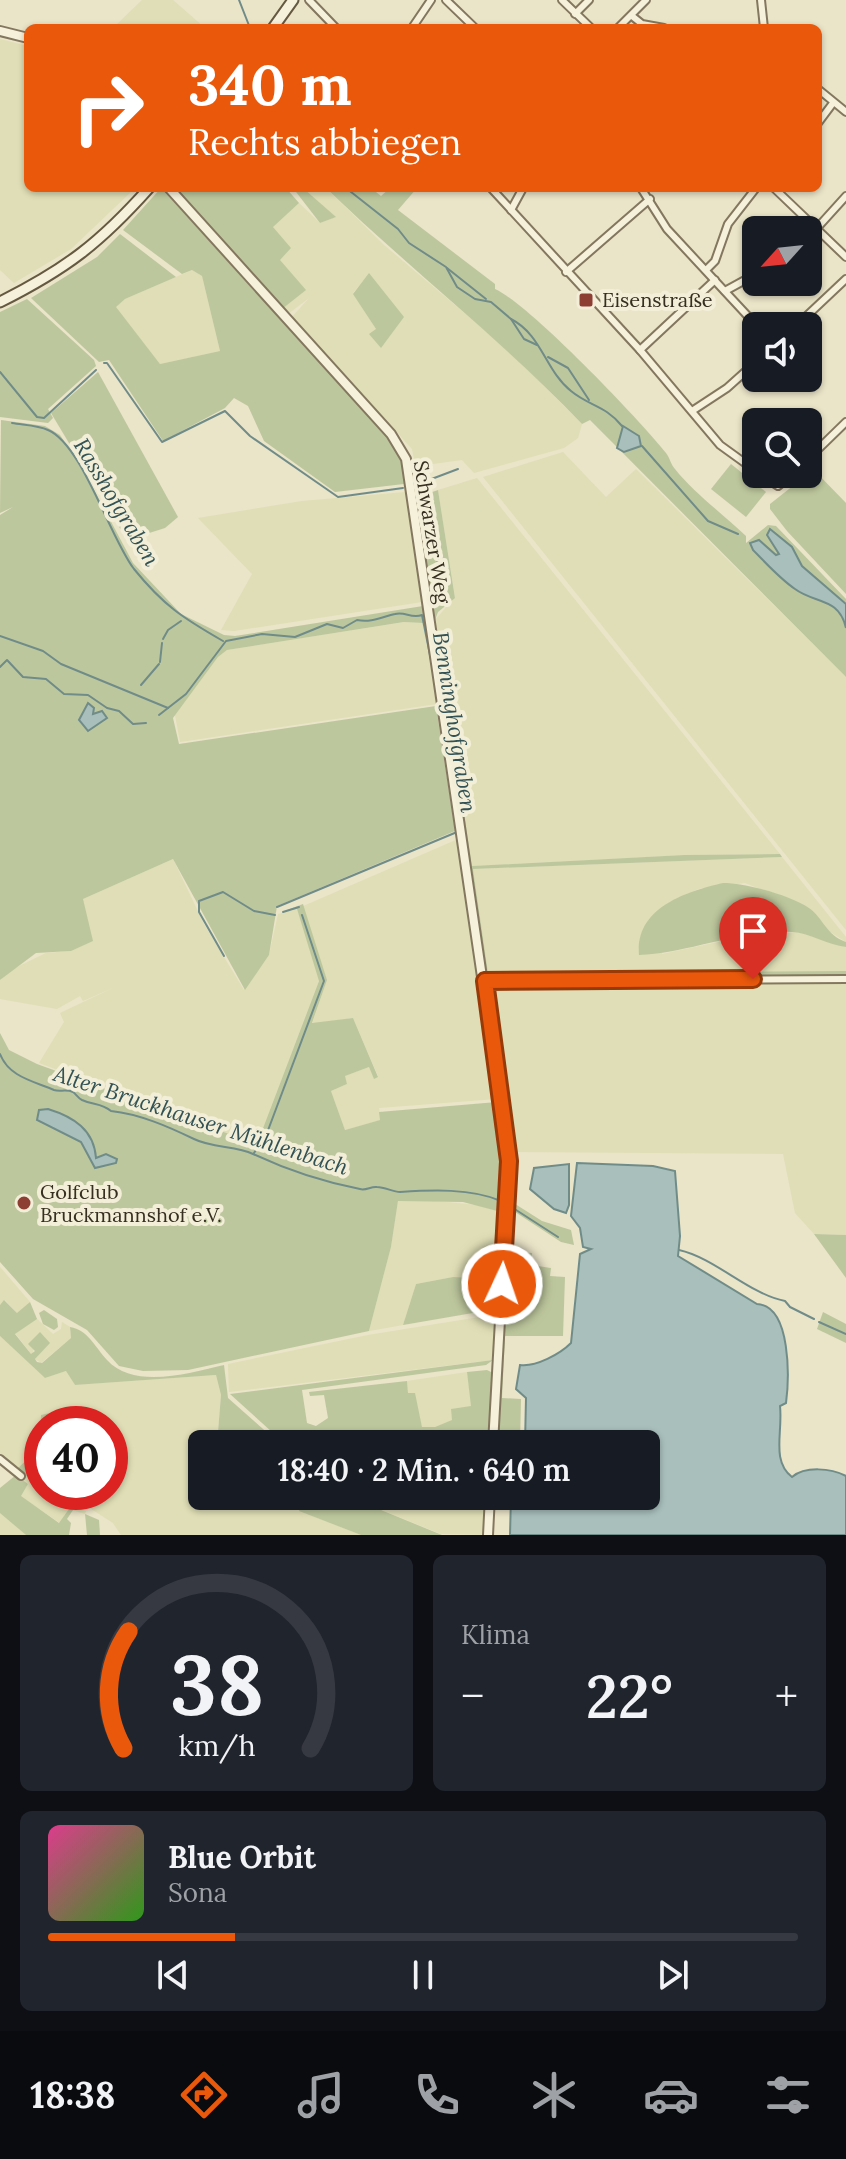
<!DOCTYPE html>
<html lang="de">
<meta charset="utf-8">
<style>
body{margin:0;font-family:Lora,serif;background:#20242c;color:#f1f3f6;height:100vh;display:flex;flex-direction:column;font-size:30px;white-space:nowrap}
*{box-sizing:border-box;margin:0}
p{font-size:26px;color:#9ea1a6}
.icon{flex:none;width:44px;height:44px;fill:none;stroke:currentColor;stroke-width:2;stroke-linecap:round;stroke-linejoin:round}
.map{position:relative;height:1535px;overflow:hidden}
.panel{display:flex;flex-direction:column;gap:20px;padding:20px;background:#0d0f14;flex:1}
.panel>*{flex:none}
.banner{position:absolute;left:24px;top:24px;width:798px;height:168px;border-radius:12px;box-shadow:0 2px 6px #0004;background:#ea580c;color:#fff;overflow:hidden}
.needle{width:52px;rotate:243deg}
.buttons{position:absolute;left:742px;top:216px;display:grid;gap:16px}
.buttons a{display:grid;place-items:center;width:80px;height:80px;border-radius:12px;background:#171b24;box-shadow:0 2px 6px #0004;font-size:40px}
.speed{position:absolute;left:24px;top:1406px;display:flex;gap:16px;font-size:40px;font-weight:700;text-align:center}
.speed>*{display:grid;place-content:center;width:104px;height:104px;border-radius:50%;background:#171b24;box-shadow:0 2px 6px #0004;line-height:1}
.speed .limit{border:12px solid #d22;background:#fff;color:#111}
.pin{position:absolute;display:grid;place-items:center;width:68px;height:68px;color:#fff;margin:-82px -34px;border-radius:50% 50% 50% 0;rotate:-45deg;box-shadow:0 0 8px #0007}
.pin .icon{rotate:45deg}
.me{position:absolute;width:88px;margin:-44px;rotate:3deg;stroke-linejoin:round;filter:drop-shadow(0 0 6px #0008)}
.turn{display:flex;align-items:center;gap:28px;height:168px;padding:0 32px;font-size:36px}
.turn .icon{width:104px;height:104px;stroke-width:2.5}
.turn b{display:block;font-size:56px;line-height:68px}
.big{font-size:60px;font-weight:600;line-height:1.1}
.panel .widget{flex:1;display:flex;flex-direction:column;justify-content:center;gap:12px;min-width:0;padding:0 28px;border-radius:12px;background:#20242c}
.panel .dial{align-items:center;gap:0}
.dial svg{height:208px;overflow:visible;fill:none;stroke:#363941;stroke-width:7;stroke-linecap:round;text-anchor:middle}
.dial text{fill:#f1f3f6;stroke:none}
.song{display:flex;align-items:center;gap:24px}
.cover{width:96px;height:96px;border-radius:12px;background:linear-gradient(135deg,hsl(330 70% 55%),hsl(110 70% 35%))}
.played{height:8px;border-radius:4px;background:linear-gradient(90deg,#ea580c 25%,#363941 25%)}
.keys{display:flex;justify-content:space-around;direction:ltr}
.heat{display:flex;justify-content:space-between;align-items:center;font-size:44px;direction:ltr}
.panel .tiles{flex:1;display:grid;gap:20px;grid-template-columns:1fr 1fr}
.widget:last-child{grid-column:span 2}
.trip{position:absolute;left:188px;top:1430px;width:472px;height:80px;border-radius:12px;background:#171b24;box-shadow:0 2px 6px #0004;font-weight:600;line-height:80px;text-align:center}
.dock{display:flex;height:128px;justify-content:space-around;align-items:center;background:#090b0e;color:#9ea1a6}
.dock .icon{width:56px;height:56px}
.dock .selected{color:#ea580c}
.dock b{font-size:36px;color:#f1f3f6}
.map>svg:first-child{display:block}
.farmland{fill:#dfdeb6;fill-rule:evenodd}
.green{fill:#bdc79d}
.water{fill:#a8bfbb;stroke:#708c89;stroke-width:2}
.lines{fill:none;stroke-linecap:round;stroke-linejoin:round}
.stream{stroke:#708c89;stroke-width:2}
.minor-casing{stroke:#84775f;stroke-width:10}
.tertiary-casing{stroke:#84775f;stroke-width:12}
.secondary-casing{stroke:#665942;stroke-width:13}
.minor{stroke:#f6f1da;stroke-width:6}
.tertiary{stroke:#f6f1da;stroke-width:8}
.secondary{stroke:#f6f1da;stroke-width:9}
.route-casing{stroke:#983908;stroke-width:20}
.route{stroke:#ea580c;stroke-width:14}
.poi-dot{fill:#8e3f34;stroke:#f2eed7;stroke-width:3}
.labels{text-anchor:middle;stroke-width:8;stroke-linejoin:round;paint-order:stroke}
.poi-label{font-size:20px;fill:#362e21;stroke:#f2eed7;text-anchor:start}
.street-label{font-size:20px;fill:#362e21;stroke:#f2eed7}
.water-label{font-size:22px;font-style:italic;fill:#325255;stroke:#f2eed7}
</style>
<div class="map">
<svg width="846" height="1535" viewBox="0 0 846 1535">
<rect width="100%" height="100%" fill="#eae4c8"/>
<g class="farmland">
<path d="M142 0H173L205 28H113Z"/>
<path d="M0 39 28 46V188L133 190 71 249 14 283 0 270Z"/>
<path d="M303 188H326L384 245 507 349 582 424 578 438 564 448 474 473 462 460 425 465 414 459 412 449 292 317 309 298 288 314 282 309 280 260 273 226 299 203 320 223 335 217ZM369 274 381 348 376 329 353 293Z"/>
<path d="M192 270 202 276 220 351 160 364 115 307 125 299Z"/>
<path d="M563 452 606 497 636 469 846 677V930L483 477Z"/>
<path d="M477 478 780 854 684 855 472 866 435 620 455 597 438 490Z"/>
<path d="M406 492 422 602 234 631 221 630 252 574 198 518 302 501Z"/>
<path d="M405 622 423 623 437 704 180 742 175 715 218 657 227 650Z"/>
<path d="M458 839 496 1099 379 1108 381 1120 345 1130 331 1091 347 1084 344 1076 369 1067 374 1078 378 1076 353 1018 312 1024 327 980 301 907Z"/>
<path d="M782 857 846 937V942L824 928 809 908 745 883 698 889 666 904 662 954 737 938 797 932 846 947V971L641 972V977L594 978 593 972 488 973 473 869Z"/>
<path d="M173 859 204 924 244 990 269 955 278 914 297 909 320 978 257 1144 39 1063 64 1022 60 1013 115 987 83 1001 80 996 57 1009 0 999V980L13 969 46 953 71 951 83 899Z"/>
<path d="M846 983V1235L814 1234 795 1213 783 1154 514 1152 490 985Z"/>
<path d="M425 1200 478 1205 501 1212 498 1279 453 1277 416 1284 403 1325 369 1331 391 1247 398 1201Z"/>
<path d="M0 1267 30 1302 18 1314 5 1300 0 1305Z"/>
<path d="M492 1315 496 1316 493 1360 229 1392 228 1364 368 1335Z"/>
<path d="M36 1318 53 1334 61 1329 62 1322 70 1327 71 1338 41 1363 35 1359 49 1343 39 1333 32 1355 15 1333Z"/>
<path d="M0 1336 45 1378 66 1371 75 1385 216 1375 221 1395 217 1444H202V1496H305L300 1511 361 1535H121L113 1523 88 1507 78 1509 86 1511 85 1514 69 1509 60 1523 20 1496 28 1484 8 1468 13 1464 0 1454ZM78 1406 81 1424H110V1492H42L41 1415Z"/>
<path d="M467 1372 472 1407 452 1409 453 1420 435 1427 422 1428 414 1393 408 1394 407 1381Z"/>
<path d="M290 1431 312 1436 309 1444H282Z"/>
<path d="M347 1496H487L484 1535 441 1534Z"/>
<path d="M0 1512 26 1535H0Z"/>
</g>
<g class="green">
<path d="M161 188 387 437 401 459 404 484 335 492 264 441 248 406 234 398 225 408 163 441 109 360 99 362 31 298 97 257 120 234 176 277 125 299 116 307 160 364 220 351 202 276 192 270 182 274 123 230Z"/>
<path d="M173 188H286L299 203 273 227 291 248 280 260 306 290 282 309Z"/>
<path d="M293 188H303L336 217 320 223Z"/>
<path d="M326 188H371L381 196 390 188H417L398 210 495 284V289C529 304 641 421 666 453 670 458 671 465 675 469 693 492 724 515 746 536V543L768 525 776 526 846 599V677L590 420 582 424C502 340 410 269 326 188Z"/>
<path d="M369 273 404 317 381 348 369 334 376 329 353 294Z"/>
<path d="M27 299 94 360 96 366 48 409 53 418 48 423 0 417V312Z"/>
<path d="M98 372 178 517 165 528 127 540 51 413Z"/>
<path d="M1 420 45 426 60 435 83 469 133 563 181 614 224 635 235 636 423 606V623L404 622 227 650 218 657 173 718 179 744 436 706 455 831 277 906 269 955 245 990 173 859 83 899 93 941 71 951 36 953 0 980V515L13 507 0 513Z"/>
<path d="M731 464 766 492 746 517 711 489Z"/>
<path d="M811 467 846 503V594L787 531 770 509V504L808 474Z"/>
<path d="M438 490 455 598 438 612 435 620 472 866 684 855 780 854 782 857 473 869 488 973 594 972V978L486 977 415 508 418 497Z"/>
<path d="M723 883C745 883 790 895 809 908 824 919 826 935 846 942V947C828 945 810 933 792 932 740 929 690 953 639 955 635 908 685 892 723 883Z"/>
<path d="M303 904 327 980 312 1023 353 1018 378 1077 374 1079 369 1067 345 1076 347 1084 331 1091 345 1130 380 1120 379 1112 497 1102 504 1161 501 1212 463 1202 398 1201 391 1247 369 1331 188 1370 143 1371 119 1366 87 1330 33 1299 0 1262V1033L9 1050 37 1064 257 1144 319 981 297 909 282 912Z"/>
<path d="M846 971V976L641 977V972Z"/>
<path d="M846 980 491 985 514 1152 512 1202 542 1221 571 1230 574 1245 561 1242 512 1210 510 1238 507 1237 511 1152 490 984Z"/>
<path d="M814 1234 846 1235V1278Z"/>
<path d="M507 1244H514V1252L532 1253 531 1265 551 1268 550 1276 565 1277 563 1336H505L502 1398 521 1399 520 1444H496Z"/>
<path d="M453 1277 498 1279 496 1309 403 1325 416 1284Z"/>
<path d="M4 1300 17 1313 30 1302 37 1319 15 1334 31 1354 35 1351 28 1344 40 1332 50 1343 35 1359 37 1362 42 1363 71 1338 70 1327C88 1330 95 1347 107 1360 134 1390 190 1373 224 1365L228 1398 280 1444H217L221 1395 216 1375 75 1385 66 1371 45 1378 0 1336V1305Z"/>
<path d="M44 1310 57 1319 58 1327 54 1330 43 1324 39 1313Z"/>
<path d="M823 1312 846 1324V1343L817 1329Z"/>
<path d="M493 1360 486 1365 302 1390 307 1423 316 1426 328 1418 324 1395 310 1396 309 1392 407 1381 408 1393H415L422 1427H435L452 1420 451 1409 471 1406 467 1372 487 1370 495 1374 491 1444H309L312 1436 291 1431 283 1442 230 1394Z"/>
<path d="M78 1406 81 1424H42L40 1440 41 1415Z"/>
<path d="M35 1452H42V1469L36 1471 38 1475 28 1477 16 1470Z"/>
<path d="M16 1475 28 1484 21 1496 59 1523 69 1509 73 1510 67 1519 71 1523 69 1535H26L0 1513V1488Z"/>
<path d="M305 1496H347L442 1535H361L299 1511Z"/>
<path d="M85 1514 99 1520 100 1535H87Z"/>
</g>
<g class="water">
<path d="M623 426 639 436 641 446 624 452 617 448Z"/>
<path d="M770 529 792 547 802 566 846 604V628C839 597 815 604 795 589 779 578 766 563 753 550L750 543 759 540 776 555 779 554 767 535Z"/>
<path d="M88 703 94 708 93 714 102 711 107 718 88 731 79 720Z"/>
<path d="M48 1109C74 1117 94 1130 96 1158L106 1154 117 1159 116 1163 95 1168 81 1142 37 1120 39 1110Z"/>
<path d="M577 1163 653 1166 675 1171 680 1236 678 1256 757 1304C792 1306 789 1380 786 1403L780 1406C783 1432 771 1461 792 1477 805 1466 831 1468 846 1476V1535H510L511 1496H646V1444H525L526 1398 516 1389 520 1365C536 1367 560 1354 571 1343L580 1254 591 1249 583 1247 580 1228 571 1216Z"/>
<path d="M569 1164V1205L566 1213 554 1209 530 1189 534 1168Z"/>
</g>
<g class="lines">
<g class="stream">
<path d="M239 0 250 28"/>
<path d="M346 188 398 229 409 243 446 267 457 287 475 299 491 302 511 319 524 339 537 345"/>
<path d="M447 268 486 299"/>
<path d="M511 319C542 335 545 370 571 391 589 406 605 405 622 426"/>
<path d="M548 357 568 368 589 400"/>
<path d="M104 363H107L162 442 225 411 250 436 338 497 403 488"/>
<path d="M0 372 37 417 44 418 96 370"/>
<path d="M12 423C24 425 38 425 48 430 82 444 110 538 134 569 164 606 183 618 223 641"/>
<path d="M642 446 708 521 738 534"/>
<path d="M421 483 458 469"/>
<path d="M428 501C427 512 435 515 435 525 437 549 435 566 446 588L434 605"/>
<path d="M0 636 43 651 61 664 168 708"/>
<path d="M163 639 168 630 181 621"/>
<path d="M160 662 162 643"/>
<path d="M0 667 7 660 23 677 46 679 64 694 88 695 107 708 119 711 133 724 146 723"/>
<path d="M141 685 159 664"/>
<path d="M159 715 186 694 226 641 262 634 295 637 327 624 343 628 357 620C371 623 382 617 395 614 405 611 411 619 422 615L434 675"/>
<path d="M277 907 457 832"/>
<path d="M283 912 299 907"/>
<path d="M224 956 199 912V901L223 892 254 911 275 915"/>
<path d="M0 1054C9 1077 33 1081 54 1090 59 1092 67 1089 73 1092 76 1094 78 1098 82 1100 93 1105 102 1103 111 1111 140 1114 169 1127 194 1139 212 1148 236 1146 253 1154 285 1169 323 1182 360 1189 366 1191 371 1186 377 1187 385 1187 393 1192 400 1192 431 1190 471 1188 501 1201"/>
<path d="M254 1153 267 1133 324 981 302 915"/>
<path d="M513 1208 558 1237"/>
<path d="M679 1250C715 1258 749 1294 785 1301L790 1307 814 1319"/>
<path d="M819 1322 846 1334"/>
</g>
<g class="minor-casing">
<g id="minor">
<path d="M309 0 336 28"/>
<path d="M446 0 475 28"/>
<path d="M562 0 591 28"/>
<path d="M761 0 764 28"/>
<path d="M575 14 589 0"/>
<path d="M632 16 642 24 664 28"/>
<path d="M412 28 431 0"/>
<path d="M618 28 646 0"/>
<path d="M818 89 846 112"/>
<path d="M818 123 833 103"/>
<path d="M491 188 640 350 720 445 756 471"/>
<path d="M641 188 667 229 757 326"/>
<path d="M774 188 846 257"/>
<path d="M511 210 523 188"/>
<path d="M808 238 846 196"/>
<path d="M706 270 715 261 728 224 756 188"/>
<path d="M566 272 650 199"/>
<path d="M725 291 756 274"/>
<path d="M796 326 846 279"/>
<path d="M640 350 715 280"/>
<path d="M692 411 727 388 756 362"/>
<path d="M808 459 846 422"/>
<path d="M759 474 778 486 793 474"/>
<path d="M485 981 846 979"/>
<path d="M0 1459 21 1476"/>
</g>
</g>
<g class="tertiary-casing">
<g id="tertiary">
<path d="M0 31 28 38"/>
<path d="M169 188 391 434 406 459 509 1161 493 1444"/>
<path d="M488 1535 490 1496"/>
</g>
</g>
<g class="secondary-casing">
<g id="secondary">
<path d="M273 28 293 0"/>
<path d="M0 302C66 269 100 243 149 188"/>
</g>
</g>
<use href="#minor" class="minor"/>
<use href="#tertiary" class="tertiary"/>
<use href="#secondary" class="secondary"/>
</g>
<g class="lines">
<g class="route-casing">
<path id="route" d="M502 1284 509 1161 485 981 753 979"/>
</g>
<use href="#route" class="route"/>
</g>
<g class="poi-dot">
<rect x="578" y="292" width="16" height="16" rx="4"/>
<circle cx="24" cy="1203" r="8"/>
</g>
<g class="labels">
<g class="poi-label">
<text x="602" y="307">Eisenstraße</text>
<text x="40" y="1199">Golfclub<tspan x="40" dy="23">Bruckmannshof e.V.</tspan></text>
</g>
<g class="street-label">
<text transform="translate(432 532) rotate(81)" y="7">Schwarzer Weg</text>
</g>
<g class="water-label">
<text transform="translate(117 502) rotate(59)" y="8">Rasshofgraben</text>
<text transform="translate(455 722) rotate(81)" y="8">Benninghofgraben</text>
<text transform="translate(201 1120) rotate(18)" y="8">Alter Bruckhauser Mühlenbach</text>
</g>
</g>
</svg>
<div class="buttons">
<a><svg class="needle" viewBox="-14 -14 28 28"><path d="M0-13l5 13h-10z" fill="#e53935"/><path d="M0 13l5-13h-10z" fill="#9ea1a6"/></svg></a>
<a><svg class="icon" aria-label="sound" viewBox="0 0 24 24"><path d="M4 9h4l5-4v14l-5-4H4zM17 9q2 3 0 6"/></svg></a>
<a><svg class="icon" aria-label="search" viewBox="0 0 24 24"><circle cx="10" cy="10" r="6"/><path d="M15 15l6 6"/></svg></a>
</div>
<div class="speed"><div class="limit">40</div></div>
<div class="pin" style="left:753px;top:979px;background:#d93025"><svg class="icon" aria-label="arrive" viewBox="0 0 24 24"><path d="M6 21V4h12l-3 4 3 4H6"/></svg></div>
<svg class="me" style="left:502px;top:1284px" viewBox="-20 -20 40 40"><circle r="17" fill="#ea580c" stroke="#fff" stroke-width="3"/><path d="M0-11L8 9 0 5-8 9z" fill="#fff"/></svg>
<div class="trip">18:40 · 2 Min. · 640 m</div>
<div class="banner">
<div class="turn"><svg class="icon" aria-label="right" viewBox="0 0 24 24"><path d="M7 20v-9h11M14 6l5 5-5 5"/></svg><div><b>340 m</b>Rechts abbiegen</div></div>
</div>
</div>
<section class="panel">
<div class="tiles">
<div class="widget dial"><svg viewBox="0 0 100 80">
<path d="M14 69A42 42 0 1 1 86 69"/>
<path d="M14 69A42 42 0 0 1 16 24" stroke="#ea580c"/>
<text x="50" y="56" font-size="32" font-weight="700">38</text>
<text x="50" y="72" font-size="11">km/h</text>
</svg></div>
<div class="widget"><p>Klima</p>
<div class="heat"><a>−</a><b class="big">22°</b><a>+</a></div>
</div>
<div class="widget">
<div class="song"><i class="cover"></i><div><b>Blue Orbit</b><p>Sona</p></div></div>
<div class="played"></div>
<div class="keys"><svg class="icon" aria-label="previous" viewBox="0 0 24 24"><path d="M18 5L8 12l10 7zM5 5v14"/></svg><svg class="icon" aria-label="pause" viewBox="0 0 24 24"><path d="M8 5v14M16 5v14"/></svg><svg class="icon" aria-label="next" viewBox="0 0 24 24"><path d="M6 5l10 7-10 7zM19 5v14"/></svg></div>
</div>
</div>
</section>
<nav class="dock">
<b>18:38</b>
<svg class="icon selected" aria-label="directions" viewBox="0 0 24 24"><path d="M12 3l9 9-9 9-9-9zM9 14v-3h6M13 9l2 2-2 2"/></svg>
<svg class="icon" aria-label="music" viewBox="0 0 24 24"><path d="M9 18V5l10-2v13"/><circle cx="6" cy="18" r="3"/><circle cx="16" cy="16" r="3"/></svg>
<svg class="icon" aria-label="phone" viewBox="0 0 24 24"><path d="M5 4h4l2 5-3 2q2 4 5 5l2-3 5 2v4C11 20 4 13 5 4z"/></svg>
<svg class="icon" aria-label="climate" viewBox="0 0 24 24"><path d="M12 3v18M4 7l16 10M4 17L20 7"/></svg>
<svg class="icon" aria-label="car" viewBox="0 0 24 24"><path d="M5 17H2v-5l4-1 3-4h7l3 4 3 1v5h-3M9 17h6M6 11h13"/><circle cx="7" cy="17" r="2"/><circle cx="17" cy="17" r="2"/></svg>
<svg class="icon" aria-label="filters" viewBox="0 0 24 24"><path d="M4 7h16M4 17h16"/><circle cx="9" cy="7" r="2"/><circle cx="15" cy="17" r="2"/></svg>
</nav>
